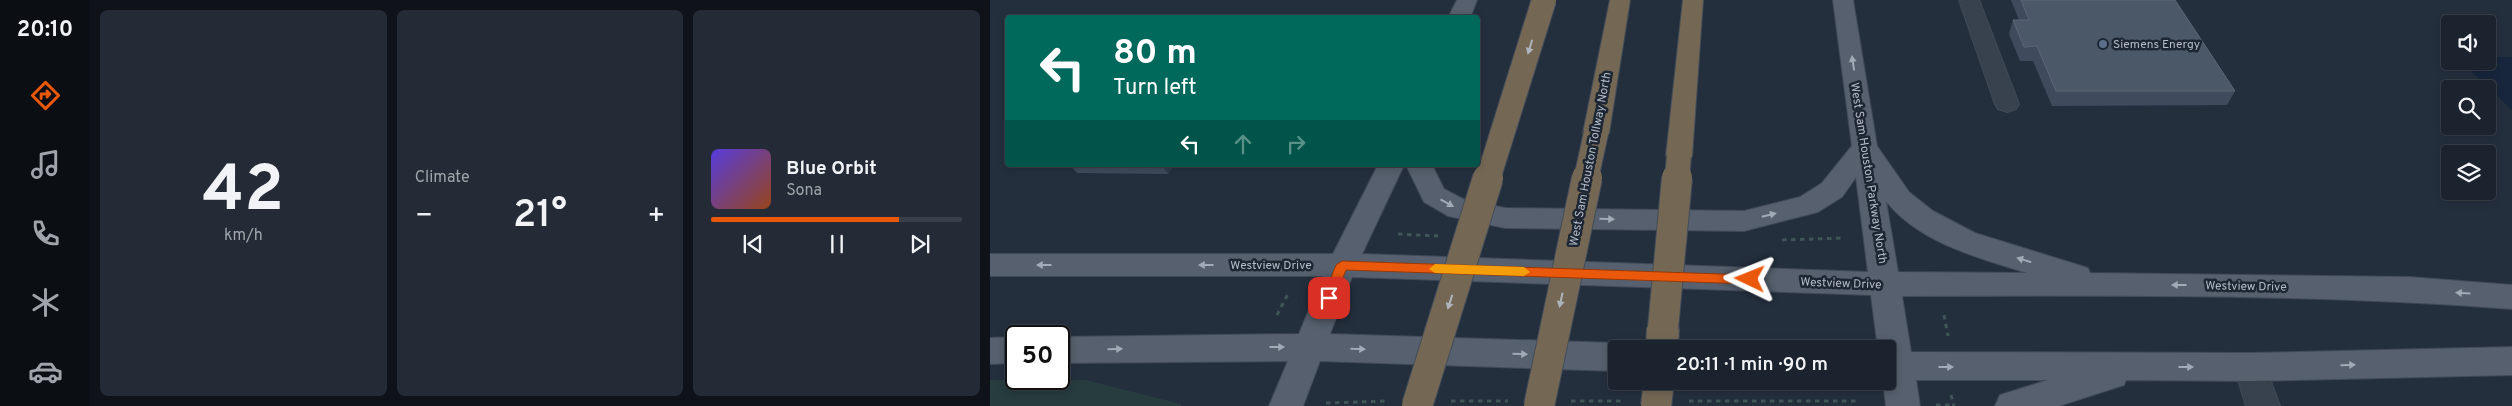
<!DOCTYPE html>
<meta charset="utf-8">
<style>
body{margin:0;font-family:Overpass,sans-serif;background:#242b36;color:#f1f3f6;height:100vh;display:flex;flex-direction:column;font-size:19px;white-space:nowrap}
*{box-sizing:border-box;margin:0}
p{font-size:16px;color:#a0a4aa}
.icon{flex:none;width:28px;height:28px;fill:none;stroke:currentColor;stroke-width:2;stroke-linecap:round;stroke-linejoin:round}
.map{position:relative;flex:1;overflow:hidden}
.sheet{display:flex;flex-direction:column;gap:10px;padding:10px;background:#0f1319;width:900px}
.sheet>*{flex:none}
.top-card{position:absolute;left:15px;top:15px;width:475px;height:152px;border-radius:5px;box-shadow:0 2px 8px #0003,0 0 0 1px #39404a;background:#00695c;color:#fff;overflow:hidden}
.buttons{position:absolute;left:1451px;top:15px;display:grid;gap:10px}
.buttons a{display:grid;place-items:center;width:55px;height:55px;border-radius:5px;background:#1b232e;box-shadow:0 2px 8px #0003,0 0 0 1px #39404a;font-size:25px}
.speed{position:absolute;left:15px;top:325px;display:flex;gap:10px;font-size:25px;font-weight:700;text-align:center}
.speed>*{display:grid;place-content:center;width:65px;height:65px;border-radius:50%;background:#1b232e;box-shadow:0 2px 8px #0003,0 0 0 1px #39404a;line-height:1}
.speed .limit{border:2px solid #111;border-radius:8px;background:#fff;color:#111}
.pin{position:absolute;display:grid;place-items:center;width:42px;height:42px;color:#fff;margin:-21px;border-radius:10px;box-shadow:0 2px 8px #0006}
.me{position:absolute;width:55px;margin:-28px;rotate:272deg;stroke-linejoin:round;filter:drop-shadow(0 0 4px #0008)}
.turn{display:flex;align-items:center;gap:18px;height:105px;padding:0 25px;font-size:22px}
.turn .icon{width:65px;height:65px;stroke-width:2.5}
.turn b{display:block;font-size:35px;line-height:42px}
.lanes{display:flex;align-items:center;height:48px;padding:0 25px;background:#0003;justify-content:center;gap:25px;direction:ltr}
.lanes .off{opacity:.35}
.big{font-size:38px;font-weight:600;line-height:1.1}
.sheet .widget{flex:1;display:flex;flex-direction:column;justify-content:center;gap:8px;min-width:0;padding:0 18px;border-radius:8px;background:#242b36}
.sheet .dial{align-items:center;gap:0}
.dial b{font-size:65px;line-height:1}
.song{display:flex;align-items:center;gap:15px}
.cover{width:60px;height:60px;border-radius:8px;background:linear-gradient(135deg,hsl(250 70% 55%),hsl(20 70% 35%))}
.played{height:5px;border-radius:2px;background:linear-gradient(90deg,#ea580c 75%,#39404a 75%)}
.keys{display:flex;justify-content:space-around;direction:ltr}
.heat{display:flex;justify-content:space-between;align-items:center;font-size:28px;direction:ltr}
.sheet .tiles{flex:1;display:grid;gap:10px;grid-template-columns:repeat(3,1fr)}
.trip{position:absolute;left:618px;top:340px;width:288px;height:50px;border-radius:5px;background:#1b232e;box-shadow:0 2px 8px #0003,0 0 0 1px #39404a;font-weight:600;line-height:50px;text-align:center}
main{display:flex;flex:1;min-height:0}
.tabs{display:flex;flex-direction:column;width:90px;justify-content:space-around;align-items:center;background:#0b0e12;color:#a0a4aa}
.tabs .icon{width:35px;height:35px}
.tabs .on{color:#ea580c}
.tabs b{font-size:22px;color:#f1f3f6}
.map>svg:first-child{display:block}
.green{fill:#263c3f}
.water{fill:#17263c}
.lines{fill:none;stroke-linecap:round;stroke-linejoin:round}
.minor-casing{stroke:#414a57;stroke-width:2}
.major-casing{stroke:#414a57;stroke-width:2}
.highway-casing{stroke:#434c59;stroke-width:2}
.path{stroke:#3f5557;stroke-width:3;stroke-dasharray:4.5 4.5;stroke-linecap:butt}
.minor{fill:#38414e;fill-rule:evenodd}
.major{fill:#56606e;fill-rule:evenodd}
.highway{fill:#746855;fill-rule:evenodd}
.highway-bridge-far1-casing{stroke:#434c59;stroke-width:26;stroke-linecap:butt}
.highway-bridge-casing{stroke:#434c59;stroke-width:32;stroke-linecap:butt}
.highway-bridge-far1{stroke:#746855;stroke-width:24}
.highway-bridge{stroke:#746855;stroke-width:30}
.wall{fill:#3f4b5c}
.shaded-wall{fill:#2f3b4b}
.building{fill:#4b5868;stroke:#5c6777}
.oneway{fill:#aeb4bd}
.oneway2{fill:#a1aab7}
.route{fill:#ea580c;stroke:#983908}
.slow{fill:#f59e0b}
.service-dot{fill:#5c6f8a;stroke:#1d2633;stroke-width:2}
.labels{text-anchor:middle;stroke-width:5;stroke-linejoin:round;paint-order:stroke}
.poi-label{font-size:12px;fill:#b4bcc9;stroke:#1d2633;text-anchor:start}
.street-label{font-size:12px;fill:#b4bcc9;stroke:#1d2633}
</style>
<main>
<nav class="tabs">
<b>20:10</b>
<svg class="icon on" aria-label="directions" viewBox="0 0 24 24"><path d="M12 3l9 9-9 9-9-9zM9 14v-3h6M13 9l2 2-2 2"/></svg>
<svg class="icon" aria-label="music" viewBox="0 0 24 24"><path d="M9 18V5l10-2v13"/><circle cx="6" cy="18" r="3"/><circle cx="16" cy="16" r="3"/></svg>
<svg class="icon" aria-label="phone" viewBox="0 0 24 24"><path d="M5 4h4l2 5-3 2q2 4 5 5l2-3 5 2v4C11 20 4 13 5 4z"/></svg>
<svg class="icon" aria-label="climate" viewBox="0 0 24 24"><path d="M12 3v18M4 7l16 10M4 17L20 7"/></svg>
<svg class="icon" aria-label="car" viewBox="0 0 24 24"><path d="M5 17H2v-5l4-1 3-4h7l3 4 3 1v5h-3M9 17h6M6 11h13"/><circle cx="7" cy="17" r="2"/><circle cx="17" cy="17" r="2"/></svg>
</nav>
<section class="sheet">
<div class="tiles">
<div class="widget dial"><b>42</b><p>km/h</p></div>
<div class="widget"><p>Climate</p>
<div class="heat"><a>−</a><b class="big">21°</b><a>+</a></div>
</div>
<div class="widget">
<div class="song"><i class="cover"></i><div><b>Blue Orbit</b><p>Sona</p></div></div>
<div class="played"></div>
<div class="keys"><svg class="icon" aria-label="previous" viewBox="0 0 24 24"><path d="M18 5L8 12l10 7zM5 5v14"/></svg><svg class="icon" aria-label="pause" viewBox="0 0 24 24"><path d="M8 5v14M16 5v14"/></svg><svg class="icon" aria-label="next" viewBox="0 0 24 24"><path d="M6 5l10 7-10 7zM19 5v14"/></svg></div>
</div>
</div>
</section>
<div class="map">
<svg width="1522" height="406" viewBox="0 0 1522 406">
<rect width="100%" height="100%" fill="#242f3e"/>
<path class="green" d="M0 380H96L191 404V406H0Z"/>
<path class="water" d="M1498 57H1522V110L1482 72 1484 61H1498Z"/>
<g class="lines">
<g class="minor-casing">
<g id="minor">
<path d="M969 0H989L1029 104 1026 109 1017 112 1008 109 1005 104Z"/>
<path d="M1260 353 1272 357 1290 406H1256L1244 367 1248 357Z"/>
</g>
</g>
<g class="major-casing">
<g id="major">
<path d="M467 0H487L480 18H458Z"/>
<path d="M843 0H863L887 146 919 192 943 211 985 233 1098 268 1100 273 1419 277 1522 285V309C1319 293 1115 296 912 296L921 352 1260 353 1522 347V375L1260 381 1136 380 1134 385 1069 406H1005L1010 395 1058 380H926L930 406H896L893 381H896V349H888L881 295 362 277 340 334 626 343 638 349H626V371L330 361 313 406H279L298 361 69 363V337L309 334 333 276H0V254H343L388 165H414L372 254 878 272 866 177 852 197 828 212 754 231 515 228 458 216 434 202 416 165H442L454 189 475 200 515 208 754 211 810 197 832 183 862 146ZM896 201C929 243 989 258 1037 273L908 272Z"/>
<path d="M26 337V363L0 364V338Z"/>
</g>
</g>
<g class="highway-casing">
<g id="highway">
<path d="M620 0H640L619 133 615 139 606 141 597 139 593 133Z"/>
<path d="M693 0H713L702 156 698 162 689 165 680 162 676 156Z"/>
<path d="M673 315 684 319 689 328 688 349H656L657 328 662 319Z"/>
</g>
</g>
<g class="path">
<path d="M408 234 448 236"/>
<path d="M792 240 854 238"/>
<path d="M287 315 299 292"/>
<path d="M954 315 958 336"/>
<path d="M961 395 964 406"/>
<path d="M461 401H518"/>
<path d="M581 401H635"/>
<path d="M699 401H868"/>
<path d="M336 403 398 401"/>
<path d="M946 405H962"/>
</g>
<use href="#minor" class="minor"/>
<use href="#major" class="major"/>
<use href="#highway" class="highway"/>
<g class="highway-bridge-far1-casing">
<g id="highway-bridge-far1">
<path d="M498 179 554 0"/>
<path d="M596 179 606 133"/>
<path d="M687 179 689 156"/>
</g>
</g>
<g class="highway-bridge-casing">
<g id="highway-bridge">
<path d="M673 328 687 178"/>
<path d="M427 406 498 178"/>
<path d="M549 406 597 178"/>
<path d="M666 406 669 381"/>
</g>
</g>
<use href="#highway-bridge-far1" class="highway-bridge-far1"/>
<use href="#highway-bridge" class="highway-bridge"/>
</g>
<g class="wall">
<path d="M1021 0H1185L1245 91 1237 105 1062 106 1043 61H1030L1019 34 1023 20H1029Z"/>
<path d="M80 165H184L178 174 87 173Z"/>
</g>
<path class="shaded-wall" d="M172 165H184L178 174Z"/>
<path class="building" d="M1031 0H1185L1245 91H1066L1047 46 1034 47 1023 20H1039Z"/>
<defs><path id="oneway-solid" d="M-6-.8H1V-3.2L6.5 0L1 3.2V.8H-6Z" transform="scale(1.25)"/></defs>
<g class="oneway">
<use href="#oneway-solid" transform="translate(540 47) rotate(107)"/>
<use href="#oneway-solid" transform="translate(571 300) rotate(102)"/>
<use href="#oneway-solid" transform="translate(460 302) rotate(108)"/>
</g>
<g class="oneway2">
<use href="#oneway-solid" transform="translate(863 63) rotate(-99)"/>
<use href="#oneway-solid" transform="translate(457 203) rotate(29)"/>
<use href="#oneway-solid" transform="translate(779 215) rotate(-14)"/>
<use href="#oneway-solid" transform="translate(617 219) rotate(1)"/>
<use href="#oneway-solid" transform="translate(1034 260) rotate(-163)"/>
<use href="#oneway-solid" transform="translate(54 265) rotate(-180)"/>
<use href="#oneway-solid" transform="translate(216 265) rotate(-180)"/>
<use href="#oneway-solid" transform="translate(1189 285) rotate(180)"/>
<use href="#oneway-solid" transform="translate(1473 293) rotate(-176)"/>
<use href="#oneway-solid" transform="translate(287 347)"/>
<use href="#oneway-solid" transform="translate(125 349) rotate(-1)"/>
<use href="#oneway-solid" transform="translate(368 349) rotate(2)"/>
<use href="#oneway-solid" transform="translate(530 354) rotate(2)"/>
<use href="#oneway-solid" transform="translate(1358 365) rotate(-1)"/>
<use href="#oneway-solid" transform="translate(956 367)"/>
<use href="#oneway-solid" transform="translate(1196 367)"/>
</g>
<path class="route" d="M352 261 760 275 766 279 760 284 356 270 343 302H335L333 298 346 265Z"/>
<path class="slow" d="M445 264 534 267 540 272 534 276 445 273 439 269Z"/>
<circle class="service-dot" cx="1113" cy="44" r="5"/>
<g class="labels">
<g class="poi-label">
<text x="1123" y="48">Siemens Energy</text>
</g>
<g class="street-label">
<text transform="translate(600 159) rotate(-79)" y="4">West Sam Houston Tollway North</text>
<text transform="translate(879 173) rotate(81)" y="4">West Sam Houston Parkway North</text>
<text x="281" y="269">Westview Drive</text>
<text transform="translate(851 283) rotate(2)" y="4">Westview Drive</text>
<text transform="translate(1256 286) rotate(1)" y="4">Westview Drive</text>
</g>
</g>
</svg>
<div class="buttons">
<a><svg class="icon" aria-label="sound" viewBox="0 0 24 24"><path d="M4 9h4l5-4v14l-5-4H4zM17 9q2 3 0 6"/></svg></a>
<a><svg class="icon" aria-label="search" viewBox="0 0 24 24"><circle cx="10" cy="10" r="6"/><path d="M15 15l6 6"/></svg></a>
<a><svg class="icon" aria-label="layers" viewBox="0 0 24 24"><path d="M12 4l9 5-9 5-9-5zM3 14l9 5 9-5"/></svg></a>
</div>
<div class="speed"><div class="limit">50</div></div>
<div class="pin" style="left:339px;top:298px;background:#d93025"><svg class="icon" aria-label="arrive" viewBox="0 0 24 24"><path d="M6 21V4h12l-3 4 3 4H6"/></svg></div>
<svg class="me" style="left:760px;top:279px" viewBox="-20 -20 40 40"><path d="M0-17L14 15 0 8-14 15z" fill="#ea580c" stroke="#fff" stroke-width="4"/></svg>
<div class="trip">20:11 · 1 min · 90 m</div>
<div class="top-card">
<div class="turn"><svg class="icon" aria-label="left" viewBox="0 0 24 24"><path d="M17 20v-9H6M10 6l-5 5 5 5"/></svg><div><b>80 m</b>Turn left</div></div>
<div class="lanes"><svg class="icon" aria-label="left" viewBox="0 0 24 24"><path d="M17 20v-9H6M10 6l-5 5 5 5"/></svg><svg class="icon off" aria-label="ahead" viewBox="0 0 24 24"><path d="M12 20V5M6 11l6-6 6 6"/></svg><svg class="icon off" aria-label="right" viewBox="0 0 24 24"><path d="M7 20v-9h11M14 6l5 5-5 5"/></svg></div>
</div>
</div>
</main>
